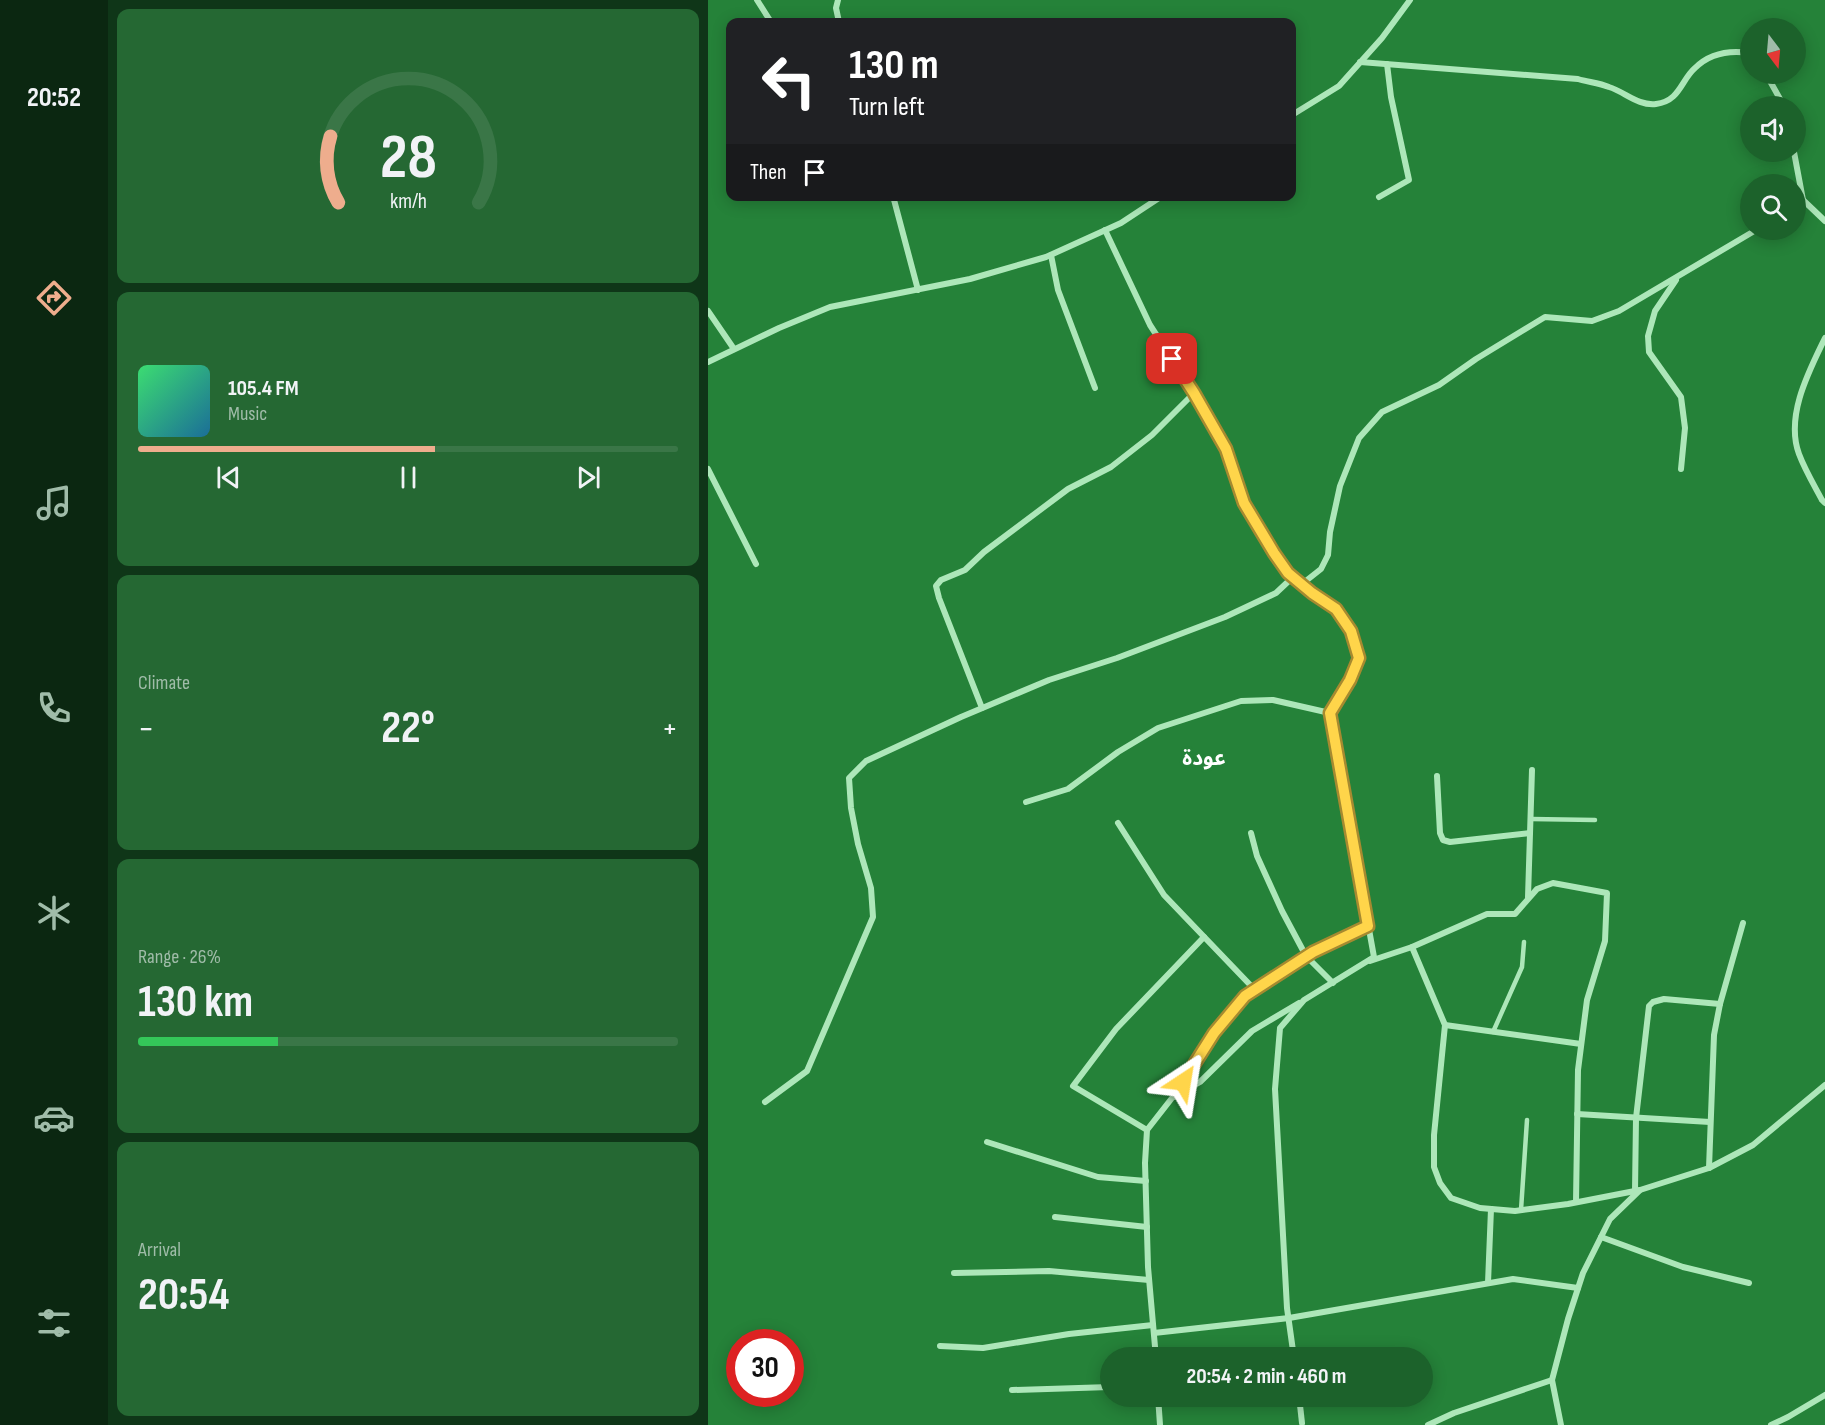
<!DOCTYPE html>
<meta charset="utf-8">
<style>
body{margin:0;font-family:"Sofia Sans Condensed","Noto Sans Arabic",sans-serif;background:#256833;color:#f1f3f6;height:100vh;display:flex;flex-direction:column;font-size:22px;white-space:nowrap}
*{box-sizing:border-box;margin:0}
p{font-size:20px;color:#a0bca9}
.icon{flex:none;width:33px;height:33px;fill:none;stroke:currentColor;stroke-width:2;stroke-linecap:round;stroke-linejoin:round}
.map{position:relative;flex:1;overflow:hidden}
.drawer{display:flex;flex-direction:column;gap:9px;padding:9px;background:#0f3618;width:600px}
.drawer>*{flex:none}
.guide{position:absolute;left:18px;top:18px;width:570px;height:183px;border-radius:12px;box-shadow:0 3px 15px #0003;background:#202124;color:#fff;overflow:hidden}
.needle{width:39px;rotate:164deg}
.fabs{position:absolute;left:1032px;top:18px;display:grid;gap:12px}
.fabs a{display:grid;place-items:center;width:66px;height:66px;border-radius:50%;background:#1c622b;box-shadow:0 3px 15px #0003;font-size:30px}
.speed{position:absolute;left:18px;top:1329px;display:flex;gap:12px;font-size:30px;font-weight:700;text-align:center}
.speed>*{display:grid;place-content:center;width:78px;height:78px;border-radius:50%;background:#1c622b;box-shadow:0 3px 15px #0003;line-height:1}
.speed .limit{border:9px solid #d22;background:#fff;color:#111}
.pin{position:absolute;display:grid;place-items:center;width:51px;height:51px;color:#fff;margin:-26px;border-radius:12px;box-shadow:0 3px 9px #0006}
.me{position:absolute;width:66px;margin:-33px;rotate:33deg;stroke-linejoin:round;filter:drop-shadow(0 0 4px #0008)}
.turn{display:flex;align-items:center;gap:21px;height:126px;padding:0 24px;font-size:27px}
.turn .icon{width:78px;height:78px;stroke-width:2.5}
.turn b{display:block;font-size:42px;line-height:51px}
.then{display:flex;align-items:center;height:57px;padding:0 24px;background:#0003;gap:12px;font-size:22px}
.big{font-size:45px;font-weight:700;line-height:1.1}
.drawer .widget{flex:1;display:flex;flex-direction:column;justify-content:center;gap:9px;min-width:0;padding:0 21px;border-radius:12px;background:#256833}
.drawer .dial{align-items:center;gap:0}
.dial svg{height:156px;overflow:visible;fill:none;stroke:#3a7647;stroke-width:7;stroke-linecap:round;text-anchor:middle}
.dial text{fill:#f1f3f6;stroke:none}
.song{display:flex;align-items:center;gap:18px}
.cover{width:72px;height:72px;border-radius:9px;background:linear-gradient(135deg,hsl(140 70% 55%),hsl(200 70% 35%))}
.played{height:6px;border-radius:3px;background:linear-gradient(90deg,#eead8d 55%,#3a7647 55%)}
.keys{display:flex;justify-content:space-around;direction:ltr}
.heat{display:flex;justify-content:space-between;align-items:center;font-size:33px;direction:ltr}
.charge{height:9px;border-radius:4px;background:linear-gradient(90deg,#34c759 26%,#3a7647 0)}
.trip{position:absolute;left:392px;top:1347px;width:333px;height:60px;border-radius:30px;background:#1c622b;box-shadow:0 3px 15px #0003;font-weight:700;line-height:60px;text-align:center}
main{display:flex;flex:1;min-height:0}
.menu{display:flex;flex-direction:column;width:108px;justify-content:space-around;align-items:center;background:#0b2711;color:#a0bca9}
.menu .icon{width:42px;height:42px}
.menu .active{color:#eead8d}
.menu b{font-size:27px;color:#f1f3f6}
.map>svg:first-child{display:block}
.lines{fill:none;stroke-linecap:round;stroke-linejoin:round}
.service{stroke:#ade7b9;stroke-width:4.5}
.minor{stroke:#ade7b9;stroke-width:6}
.route-casing{stroke:#a68a30;stroke-width:15}
.route{stroke:#ffd54a;stroke-width:10}
.labels{text-anchor:middle;stroke-width:6;stroke-linejoin:round;paint-order:stroke}
.neighbourhood-label{font-size:21px;font-weight:bold;fill:#fff;stroke:#258239}
</style>
<main>
<nav class="menu">
<b>20:52</b>
<svg class="icon active" aria-label="directions" viewBox="0 0 24 24"><path d="M12 3l9 9-9 9-9-9zM9 14v-3h6M13 9l2 2-2 2"/></svg>
<svg class="icon" aria-label="music" viewBox="0 0 24 24"><path d="M9 18V5l10-2v13"/><circle cx="6" cy="18" r="3"/><circle cx="16" cy="16" r="3"/></svg>
<svg class="icon" aria-label="phone" viewBox="0 0 24 24"><path d="M5 4h4l2 5-3 2q2 4 5 5l2-3 5 2v4C11 20 4 13 5 4z"/></svg>
<svg class="icon" aria-label="climate" viewBox="0 0 24 24"><path d="M12 3v18M4 7l16 10M4 17L20 7"/></svg>
<svg class="icon" aria-label="car" viewBox="0 0 24 24"><path d="M5 17H2v-5l4-1 3-4h7l3 4 3 1v5h-3M9 17h6M6 11h13"/><circle cx="7" cy="17" r="2"/><circle cx="17" cy="17" r="2"/></svg>
<svg class="icon" aria-label="filters" viewBox="0 0 24 24"><path d="M4 7h16M4 17h16"/><circle cx="9" cy="7" r="2"/><circle cx="15" cy="17" r="2"/></svg>
</nav>
<section class="drawer">
<div class="widget dial"><svg viewBox="0 0 100 80">
<path d="M14 69A42 42 0 1 1 86 69"/>
<path d="M14 69A42 42 0 0 1 10 35" stroke="#eead8d"/>
<text x="50" y="56" font-size="32" font-weight="700">28</text>
<text x="50" y="72" font-size="11">km/h</text>
</svg></div>
<div class="widget">
<div class="song"><i class="cover"></i><div><b>105.4 FM</b><p>Music</p></div></div>
<div class="played"></div>
<div class="keys"><svg class="icon" aria-label="previous" viewBox="0 0 24 24"><path d="M18 5L8 12l10 7zM5 5v14"/></svg><svg class="icon" aria-label="pause" viewBox="0 0 24 24"><path d="M8 5v14M16 5v14"/></svg><svg class="icon" aria-label="next" viewBox="0 0 24 24"><path d="M6 5l10 7-10 7zM19 5v14"/></svg></div>
</div>
<div class="widget"><p>Climate</p>
<div class="heat"><a>−</a><b class="big">22°</b><a>+</a></div>
</div>
<div class="widget"><p>Range · 26%</p><b class="big">130 km</b><div class="charge"></div></div>
<div class="widget"><p>Arrival</p><b class="big">20:54</b></div>
</section>
<div class="map">
<svg width="1117" height="1425" viewBox="0 0 1117 1425">
<rect width="100%" height="100%" fill="#258239"/>
<g class="lines">
<g class="service">
<path d="M823 819 887 820"/>
<path d="M785 1032 814 967 816 942"/>
<path d="M813 1210 819 1120"/>
</g>
<g class="minor">
<path d="M49 0 63 22"/>
<path d="M130 0 128 8 131 22"/>
<path d="M652 62 870 79C880 82 891 83 901 87 917 92 930 106 948 104 972 101 973 80 987 68 1002 53 1022 50 1042 53"/>
<path d="M1058 74 1076 106"/>
<path d="M584 115 631 86 674 38 702 0"/>
<path d="M1086 152 1095 200"/>
<path d="M185 196 210 290"/>
<path d="M671 197 701 180 683 97 679 64"/>
<path d="M1088 205 1095 200 1117 221"/>
<path d="M397 230 442 325 486 393 518 449 536 503 566 553 580 573 604 593 628 609 643 631 651 658 642 680 622 713 666 957 596 1000 572 1028 567 1089 579 1308 586 1358"/>
<path d="M343 255 350 290 387 388"/>
<path d="M968 280 947 311 940 336 941 352 973 397 977 428 973 469"/>
<path d="M0 311 26 349"/>
<path d="M1117 338C1101 371 1077 416 1091 454 1097 470 1106 485 1114 500L1117 503"/>
<path d="M0 362 71 328 122 307 262 279 338 257 413 223 454 196"/>
<path d="M0 469 48 564"/>
<path d="M594 584 613 569 620 555 622 532 632 486 651 438 674 412 731 385 768 359 837 317 884 321 911 311 1048 230"/>
<path d="M274 708 231 598 228 586 233 580 257 570 276 552 360 489 403 467 444 435 486 393"/>
<path d="M729 776 732 833 735 840 742 842 822 833"/>
<path d="M318 802 360 789 410 752 450 728 533 701 565 700 622 713"/>
<path d="M410 823 456 895 547 990"/>
<path d="M543 833 549 856 574 911 598 956 625 983"/>
<path d="M820 897 824 770"/>
<path d="M704 947 737 1025 726 1135V1167L732 1183 743 1198 772 1208 807 1211 860 1204 932 1190"/>
<path d="M662 961 704 947 779 914H807L829 889 845 883 899 893 897 941 879 1000 870 1070 868 1202"/>
<path d="M737 1025 873 1044"/>
<path d="M466 1095 506 1033 537 996 605 952 660 926"/>
<path d="M57 1102 99 1071 165 917 163 888 150 844 143 808 141 778 158 761 253 717 341 680 409 658 517 617 568 593 585 577"/>
<path d="M869 1114 1002 1122"/>
<path d="M439 1130 365 1086 408 1029 496 937"/>
<path d="M279 1142 390 1177 438 1181"/>
<path d="M1001 1168 1006 1035 1012 1004 1035 923"/>
<path d="M927 1191 928 1118 941 1006 945 1002 956 999 1012 1004"/>
<path d="M347 1217 439 1227"/>
<path d="M893 1237 975 1267 1041 1283"/>
<path d="M246 1273 341 1271 441 1280"/>
<path d="M780 1283 783 1209"/>
<path d="M446 1333 581 1318 805 1279 870 1288"/>
<path d="M232 1346 275 1348 361 1334 445 1325"/>
<path d="M448 1358 440 1267 437 1163 439 1130 464 1098 492 1082 544 1031 591 1003"/>
<path d="M304 1390 402 1387"/>
<path d="M450 1396 452 1425"/>
<path d="M591 1396 594 1423"/>
<path d="M720 1425 746 1413 844 1380"/>
<path d="M853 1425 844 1380 860 1319 875 1273 902 1219 932 1190 1001 1168 1045 1145 1117 1085"/>
<path d="M1063 1425 1080 1417 1117 1395"/>
</g>
</g>
<g class="lines">
<g class="route-casing">
<path id="route" d="M464 359 486 393 518 449 536 503 566 553 580 573 604 593 628 609 643 631 651 658 642 680 622 713 660 926 605 952 537 996 506 1033 475 1082"/>
</g>
<use href="#route" class="route"/>
</g>
<g class="labels">
<g class="neighbourhood-label">
<text x="496" y="765">عودة</text>
</g>
</g>
</svg>
<div class="fabs">
<a><svg class="needle" viewBox="-14 -14 28 28"><path d="M0-13l5 13h-10z" fill="#e53935"/><path d="M0 13l5-13h-10z" fill="#a0bca9"/></svg></a>
<a><svg class="icon" aria-label="sound" viewBox="0 0 24 24"><path d="M4 9h4l5-4v14l-5-4H4zM17 9q2 3 0 6"/></svg></a>
<a><svg class="icon" aria-label="search" viewBox="0 0 24 24"><circle cx="10" cy="10" r="6"/><path d="M15 15l6 6"/></svg></a>
</div>
<div class="speed"><div class="limit">30</div></div>
<div class="pin" style="left:464px;top:359px;background:#d93025"><svg class="icon" aria-label="arrive" viewBox="0 0 24 24"><path d="M6 21V4h12l-3 4 3 4H6"/></svg></div>
<svg class="me" style="left:475px;top:1082px" viewBox="-20 -20 40 40"><path d="M0-17L14 15 0 8-14 15z" fill="#ffd54a" stroke="#fff" stroke-width="4"/></svg>
<div class="trip">20:54 · 2 min · 460 m</div>
<div class="guide">
<div class="turn"><svg class="icon" aria-label="left" viewBox="0 0 24 24"><path d="M17 20v-9H6M10 6l-5 5 5 5"/></svg><div><b>130 m</b>Turn left</div></div>
<div class="then">Then<svg class="icon" aria-label="arrive" viewBox="0 0 24 24"><path d="M6 21V4h12l-3 4 3 4H6"/></svg></div>
</div>
</div>
</main>
